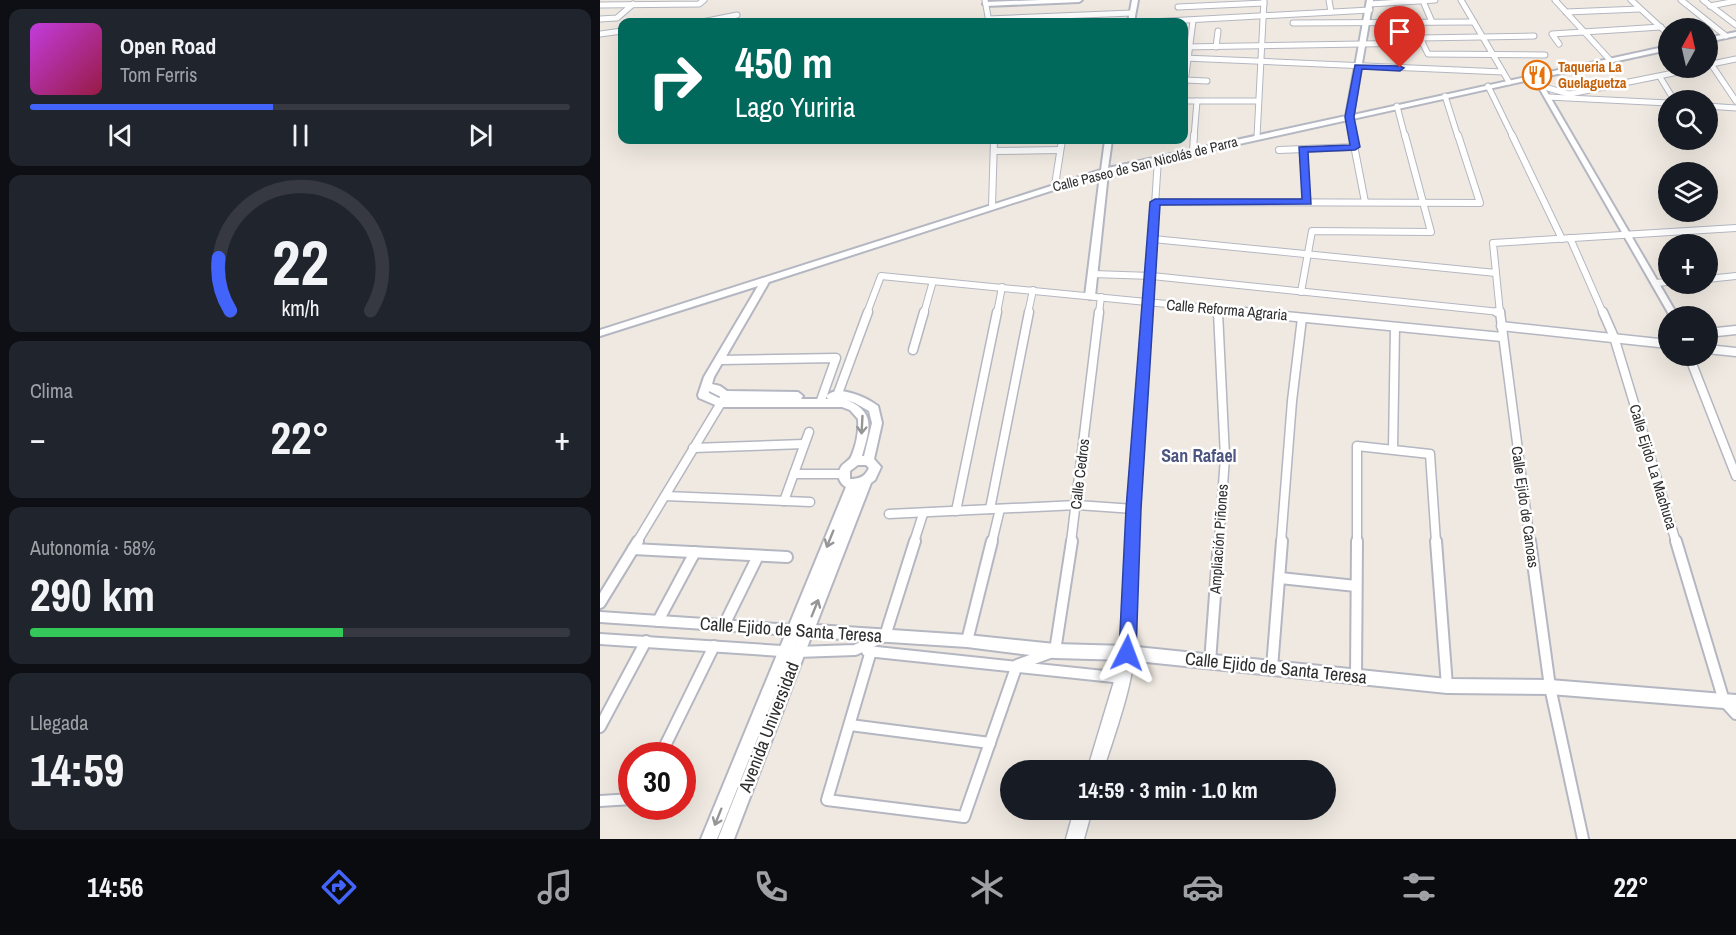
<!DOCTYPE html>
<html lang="es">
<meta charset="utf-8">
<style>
body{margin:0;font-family:"Archivo Narrow",sans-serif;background:#20242c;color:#f1f3f6;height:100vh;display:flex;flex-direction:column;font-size:22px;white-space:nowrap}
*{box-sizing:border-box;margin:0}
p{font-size:20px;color:#9ea1a6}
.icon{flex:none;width:33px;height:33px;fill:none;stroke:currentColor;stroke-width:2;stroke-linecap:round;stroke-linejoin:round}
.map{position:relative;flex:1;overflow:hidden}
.drawer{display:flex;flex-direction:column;gap:9px;padding:9px;background:#0d0f14;width:600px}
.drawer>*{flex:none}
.hud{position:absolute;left:18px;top:18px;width:570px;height:126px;border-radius:12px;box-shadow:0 6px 24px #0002;background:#00695c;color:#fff;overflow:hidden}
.needle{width:39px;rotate:8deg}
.buttons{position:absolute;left:1058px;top:18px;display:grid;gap:12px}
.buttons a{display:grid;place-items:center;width:60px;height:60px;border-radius:50%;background:#171b24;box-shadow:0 6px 24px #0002;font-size:30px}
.speed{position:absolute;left:18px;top:742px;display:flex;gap:12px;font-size:30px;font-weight:700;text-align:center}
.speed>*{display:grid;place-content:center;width:78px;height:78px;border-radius:50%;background:#171b24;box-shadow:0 6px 24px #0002;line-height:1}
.speed .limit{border:9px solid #d22;background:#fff;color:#111}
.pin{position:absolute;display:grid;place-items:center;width:51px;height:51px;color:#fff;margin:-62px -26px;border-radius:50% 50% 50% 0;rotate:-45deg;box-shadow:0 0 6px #0007}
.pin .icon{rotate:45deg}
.me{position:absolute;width:66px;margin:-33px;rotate:3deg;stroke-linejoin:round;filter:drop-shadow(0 0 4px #0008)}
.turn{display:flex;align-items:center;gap:21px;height:126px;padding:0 18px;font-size:27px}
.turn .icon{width:78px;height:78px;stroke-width:2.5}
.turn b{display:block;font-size:42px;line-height:51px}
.big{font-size:45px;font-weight:800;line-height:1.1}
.drawer .widget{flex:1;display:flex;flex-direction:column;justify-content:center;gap:9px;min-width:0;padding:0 21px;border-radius:12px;background:#20242c}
.drawer .dial{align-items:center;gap:0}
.dial svg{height:156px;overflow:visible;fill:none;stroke:#363941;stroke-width:7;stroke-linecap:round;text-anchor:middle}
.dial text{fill:#f1f3f6;stroke:none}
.song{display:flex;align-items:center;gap:18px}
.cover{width:72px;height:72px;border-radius:9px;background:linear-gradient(135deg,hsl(290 70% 55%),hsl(340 70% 35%))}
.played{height:6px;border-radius:3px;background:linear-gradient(90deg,#4264fb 45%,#363941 45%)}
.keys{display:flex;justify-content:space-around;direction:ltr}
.heat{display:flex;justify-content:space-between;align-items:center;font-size:33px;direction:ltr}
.charge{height:9px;border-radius:4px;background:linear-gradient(90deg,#34c759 58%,#363941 0)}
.trip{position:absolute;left:400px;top:760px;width:336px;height:60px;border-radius:30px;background:#171b24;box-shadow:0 6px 24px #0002;font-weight:800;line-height:60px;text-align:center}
.dock{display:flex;height:96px;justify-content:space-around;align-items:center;background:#090b0e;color:#9ea1a6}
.dock .icon{width:42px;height:42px}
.dock .selected{color:#4264fb}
.dock b{font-size:27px;color:#f1f3f6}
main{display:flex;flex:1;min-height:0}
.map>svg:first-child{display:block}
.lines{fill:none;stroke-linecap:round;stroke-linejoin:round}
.minor-far3-casing{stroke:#b4b7c1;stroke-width:7}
.minor-far2-casing{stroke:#b4b7c1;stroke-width:8}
.minor-far1-casing{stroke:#b4b7c1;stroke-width:11}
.minor-casing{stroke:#b4b7c1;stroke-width:14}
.tertiary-casing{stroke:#b4b7c1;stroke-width:4}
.secondary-casing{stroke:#b4b7c1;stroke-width:3}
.minor-far3{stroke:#fff;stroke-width:5}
.minor-far2{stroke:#fff;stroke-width:6}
.minor-far1{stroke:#fff;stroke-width:8}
.minor{stroke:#fff;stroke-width:10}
.tertiary{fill:#fff;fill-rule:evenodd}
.secondary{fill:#fff;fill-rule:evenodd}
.oneway{stroke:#969696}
.route{fill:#4264fb;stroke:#2b41a3;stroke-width:1.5}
.labels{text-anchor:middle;stroke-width:5;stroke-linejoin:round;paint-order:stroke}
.far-food-label{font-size:14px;font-weight:bold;fill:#c56008;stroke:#fff;text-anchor:start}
.far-street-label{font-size:14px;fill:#2e2e2e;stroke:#fff}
.street-label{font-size:15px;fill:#2e2e2e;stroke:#fff}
.quarter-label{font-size:18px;font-weight:bold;fill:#4d5680;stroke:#fff}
.near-street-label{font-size:18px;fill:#2e2e2e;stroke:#fff}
</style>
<main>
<section class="drawer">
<div class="widget">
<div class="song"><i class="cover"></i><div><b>Open Road</b><p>Tom Ferris</p></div></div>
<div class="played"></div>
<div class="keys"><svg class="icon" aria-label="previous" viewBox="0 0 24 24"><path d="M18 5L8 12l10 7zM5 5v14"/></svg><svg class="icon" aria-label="pause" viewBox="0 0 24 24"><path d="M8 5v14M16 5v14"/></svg><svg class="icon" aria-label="next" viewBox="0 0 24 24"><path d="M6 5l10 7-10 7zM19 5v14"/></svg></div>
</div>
<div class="widget dial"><svg viewBox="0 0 100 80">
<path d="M14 69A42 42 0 1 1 86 69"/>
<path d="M14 69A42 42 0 0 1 8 42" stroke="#4264fb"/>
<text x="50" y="56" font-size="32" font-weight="700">22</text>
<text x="50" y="72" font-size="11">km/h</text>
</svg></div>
<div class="widget"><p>Clima</p>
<div class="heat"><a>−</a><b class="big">22°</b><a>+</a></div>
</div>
<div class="widget"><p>Autonomía · 58%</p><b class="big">290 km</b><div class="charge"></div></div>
<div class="widget"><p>Llegada</p><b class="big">14:59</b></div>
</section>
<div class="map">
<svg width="1136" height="839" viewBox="0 0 1136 839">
<rect width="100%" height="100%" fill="#efe9e1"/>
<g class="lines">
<g class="minor-far3-casing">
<g id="minor-far3">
<path d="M385 0 389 22"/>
<path d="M729 0 731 12"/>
<path d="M861 0 909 82"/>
<path d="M955 0 1010 60"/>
<path d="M1031 0 1068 34"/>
<path d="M1081 0 1126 36"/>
<path d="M1103 0 1136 25"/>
<path d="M823 1 832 22"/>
<path d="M770 4 835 0"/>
<path d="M0 5 99 4 104 0"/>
<path d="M1110 6 1136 1"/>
<path d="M578 7 664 3"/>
<path d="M966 12 1040 9"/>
<path d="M0 19 17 18 33 4"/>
<path d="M389 19 532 13"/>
<path d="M102 22 137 15"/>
<path d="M549 22 770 10"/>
<path d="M693 23 874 22"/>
<path d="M0 34 22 31"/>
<path d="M934 36 820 38 828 54 945 55"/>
<path d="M959 44 952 34 1061 27"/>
<path d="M584 47 823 43"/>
<path d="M616 47 618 31"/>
<path d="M584 58 903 72"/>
<path d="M1107 58 1136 101"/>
<path d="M1107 65 1136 59"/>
<path d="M1060 77 1074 100"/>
<path d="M585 80 607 81"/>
<path d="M888 86 913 137"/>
<path d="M941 86 972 95"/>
<path d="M584 90 593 21"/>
<path d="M970 94 1098 68"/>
<path d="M845 96 858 137"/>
<path d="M948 97 1068 103"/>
<path d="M584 101H658"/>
<path d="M797 106 805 137"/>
<path d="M1107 106 1136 108"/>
<path d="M749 117 753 137"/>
<path d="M594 137 597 101"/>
<path d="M657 137 664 0"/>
</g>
</g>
<g class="minor-far2-casing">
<g id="minor-far2">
<path d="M752 135 765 202"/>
<path d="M912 135 962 239"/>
<path d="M703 149 707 202"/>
<path d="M679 150 755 147"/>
<path d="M394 151 460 150"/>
<path d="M593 151 594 135"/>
<path d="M455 185 462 140"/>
<path d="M555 202 880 203 858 135"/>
<path d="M392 206 394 140"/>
<path d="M970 238 1003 313"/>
<path d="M553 239 896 273"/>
<path d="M493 274 552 276 900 312"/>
<path d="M1107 279 1136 276"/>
<path d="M1055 283 1068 282"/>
<path d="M701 292 712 231 831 232 805 135"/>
<path d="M618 309V313"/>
<path d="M267 313 281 276 659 313"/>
<path d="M324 313 333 281"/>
<path d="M397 313 402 287"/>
<path d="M428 313 433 290"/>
<path d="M499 313 501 297"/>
<path d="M548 313 558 159"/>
<path d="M900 313 893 243 1136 228"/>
</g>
</g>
<g class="minor-far1-casing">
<g id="minor-far1">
<path d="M618 312 625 457 619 542"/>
<path d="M644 312 902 337"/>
<path d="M897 312H900"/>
<path d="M900 312 930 542"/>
<path d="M1003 312 1014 337 1076 542"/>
<path d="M901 326 1068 344"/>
<path d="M1107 333 1136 330"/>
<path d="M1107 349 1136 352"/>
<path d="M313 350 324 312"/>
<path d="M1089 356 1136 476"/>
<path d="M121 360 236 358 220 403"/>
<path d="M237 396 268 312"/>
<path d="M93 448 204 444"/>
<path d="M793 449 795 327"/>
<path d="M194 474H243"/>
<path d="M65 496 210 502"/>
<path d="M184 501 209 432"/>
<path d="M390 509 429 312"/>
<path d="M356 511 397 312"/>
<path d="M289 514 477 505 534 509"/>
<path d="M37 542 124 398"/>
<path d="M314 542 323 514"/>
<path d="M392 542 400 509"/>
<path d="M471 542 499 312"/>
<path d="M533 542 548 312"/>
<path d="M681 542 692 401 702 318"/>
<path d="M757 542V446L830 454 836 542"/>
</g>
</g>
<g class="minor-casing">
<g id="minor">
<path d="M836 541 847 686"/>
<path d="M930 541 950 687 983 839"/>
<path d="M1076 541 1124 701 1136 714"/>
<path d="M33 549 187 557"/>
<path d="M680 578 756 586"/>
<path d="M0 603 38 541"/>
<path d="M0 617 193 630"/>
<path d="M58 621 95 552"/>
<path d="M124 625 157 558"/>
<path d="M0 639 197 652 255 650 285 636 315 541"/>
<path d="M367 641 392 541"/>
<path d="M267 651 523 678"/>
<path d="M271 651 227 800 364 817 417 665 455 651 472 541"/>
<path d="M527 653 533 541"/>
<path d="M610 662 619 541"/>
<path d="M672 668 682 541"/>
<path d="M756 677 757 541"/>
<path d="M250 725 390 743"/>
<path d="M0 727 46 641"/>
<path d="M60 756 114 646"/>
<path d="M0 801 32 799"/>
</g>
</g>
<g class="tertiary-casing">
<g id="tertiary">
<path d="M441 0H482L479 2 386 6 383 4 386 2Z"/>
<path d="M532 0H538L534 22H528Z"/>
<path d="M767 0H773L753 115 1068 46V50L939 78 1078 316H1070L934 79 508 173 495 296 490 299 485 296 500 175 169 282 114 377 112 384 120 386 127 391 198 392 203 396 201 399H228L226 396C238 384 266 397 278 406L282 423 274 459 281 467 275 480 271 483 216 625 367 635 455 644 527 646 847 679 950 680 1136 695V709L950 694 847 693 527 660 455 658 367 647 211 637 134 839H118L198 637 117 839H101L246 487C239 483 236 475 241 467 243 463 249 461 251 457 256 446 259 431 258 419L250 410 242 407H120L99 398 98 395 104 377 158 286 0 336V330L501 170 505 140H512L508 168 746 116ZM109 391 125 399H141H121L109 393ZM247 400 255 403 269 411 272 423 264 456H262C269 430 277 413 247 400ZM258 465H266L269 468C265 477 259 479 250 479V471Z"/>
<path d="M1136 32V36L1107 42V38Z"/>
</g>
</g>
<g class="secondary-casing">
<g id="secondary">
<path d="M527 646 532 648C540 666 510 748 503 771H487L515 678 522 648Z"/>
<path d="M474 810H492L484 839H466Z"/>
</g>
</g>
<use href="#minor-far3" class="minor-far3"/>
<use href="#minor-far2" class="minor-far2"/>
<use href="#minor-far1" class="minor-far1"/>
<use href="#minor" class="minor"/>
<use href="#tertiary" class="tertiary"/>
<use href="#secondary" class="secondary"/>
</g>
<defs><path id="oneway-shaft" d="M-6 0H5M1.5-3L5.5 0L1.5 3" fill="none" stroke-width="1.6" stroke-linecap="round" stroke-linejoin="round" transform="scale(1.5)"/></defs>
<g class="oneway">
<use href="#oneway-shaft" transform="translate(262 425) rotate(93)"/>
<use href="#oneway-shaft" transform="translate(230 539) rotate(112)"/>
<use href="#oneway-shaft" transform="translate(215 608) rotate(-68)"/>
<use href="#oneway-shaft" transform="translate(118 817) rotate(112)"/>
</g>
<path class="route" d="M755 65 800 66 804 68 800 71 762 69 754 117 760 147 755 150 708 152 711 204 560 205 541 509 536 653 534 659 527 662 521 659 519 653 526 509 550 202 555 199H702L699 147 750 145 745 117Z"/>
<defs>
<g id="restaurant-ring" transform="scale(1.5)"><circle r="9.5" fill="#fff" stroke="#e8710a" stroke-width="1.5"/><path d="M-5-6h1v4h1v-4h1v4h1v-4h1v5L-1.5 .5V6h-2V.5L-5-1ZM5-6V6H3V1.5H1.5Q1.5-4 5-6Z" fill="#e8710a"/></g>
</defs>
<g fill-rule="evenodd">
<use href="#restaurant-ring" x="937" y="75"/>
</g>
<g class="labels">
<g class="far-food-label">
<text x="958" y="72">Taqueria La<tspan x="958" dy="16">Guelaguetza</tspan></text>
</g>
<g class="far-street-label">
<text transform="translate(545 164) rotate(-14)" y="5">Calle Paseo de San Nicolás de Parra</text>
</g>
<g class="street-label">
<text transform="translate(627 310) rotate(5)" y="5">Calle Reforma Agraria</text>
<text transform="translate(1053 467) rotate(73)" y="5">Calle Ejido La Machuca</text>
<text transform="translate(480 474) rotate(-83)" y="5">Calle Cedros</text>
<text transform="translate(925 507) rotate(82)" y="5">Calle Ejido de Canoas</text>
<text transform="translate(619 539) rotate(-86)" y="5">Ampliación Piñones</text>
</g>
<g class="quarter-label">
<text x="599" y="462">San Rafael</text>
</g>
<g class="near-street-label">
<text transform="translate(191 630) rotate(4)" y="6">Calle Ejido de Santa Teresa</text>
<text transform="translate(676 668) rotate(6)" y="6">Calle Ejido de Santa Teresa</text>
<text transform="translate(169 727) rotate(-69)" y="6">Avenida Universidad</text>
</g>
</g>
</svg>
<div class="buttons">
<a><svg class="needle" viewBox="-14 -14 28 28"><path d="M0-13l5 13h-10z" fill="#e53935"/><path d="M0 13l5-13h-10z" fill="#9ea1a6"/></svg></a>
<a><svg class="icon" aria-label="search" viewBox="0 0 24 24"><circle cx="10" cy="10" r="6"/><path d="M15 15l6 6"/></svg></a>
<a><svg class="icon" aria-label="layers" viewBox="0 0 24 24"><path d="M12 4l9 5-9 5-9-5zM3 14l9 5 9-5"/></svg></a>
<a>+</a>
<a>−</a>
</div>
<div class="speed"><div class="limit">30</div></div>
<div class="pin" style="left:800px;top:68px;background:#d93025"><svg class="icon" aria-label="arrive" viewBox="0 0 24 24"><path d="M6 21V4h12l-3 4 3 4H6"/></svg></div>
<svg class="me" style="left:527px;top:653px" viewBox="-20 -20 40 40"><path d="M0-17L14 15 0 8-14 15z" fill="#4264fb" stroke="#fff" stroke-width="4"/></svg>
<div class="trip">14:59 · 3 min · 1.0 km</div>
<div class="hud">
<div class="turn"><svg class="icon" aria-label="right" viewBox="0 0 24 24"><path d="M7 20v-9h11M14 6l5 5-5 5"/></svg><div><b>450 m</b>Lago Yuriria</div></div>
</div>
</div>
</main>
<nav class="dock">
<b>14:56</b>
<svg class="icon selected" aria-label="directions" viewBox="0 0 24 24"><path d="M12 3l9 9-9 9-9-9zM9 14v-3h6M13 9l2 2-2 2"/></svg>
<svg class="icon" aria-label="music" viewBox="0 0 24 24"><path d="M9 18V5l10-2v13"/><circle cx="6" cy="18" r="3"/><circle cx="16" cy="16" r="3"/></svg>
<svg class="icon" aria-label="phone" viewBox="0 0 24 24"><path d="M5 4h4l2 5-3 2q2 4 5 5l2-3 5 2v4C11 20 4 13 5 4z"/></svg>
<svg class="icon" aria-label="climate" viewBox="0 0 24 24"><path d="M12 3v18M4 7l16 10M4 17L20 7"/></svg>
<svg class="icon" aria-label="car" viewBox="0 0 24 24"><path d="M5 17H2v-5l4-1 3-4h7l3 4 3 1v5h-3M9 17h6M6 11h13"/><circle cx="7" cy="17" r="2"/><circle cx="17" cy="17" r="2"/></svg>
<svg class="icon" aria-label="filters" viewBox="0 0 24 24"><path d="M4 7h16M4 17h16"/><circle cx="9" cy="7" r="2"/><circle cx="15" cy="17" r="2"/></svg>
<b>22°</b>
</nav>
